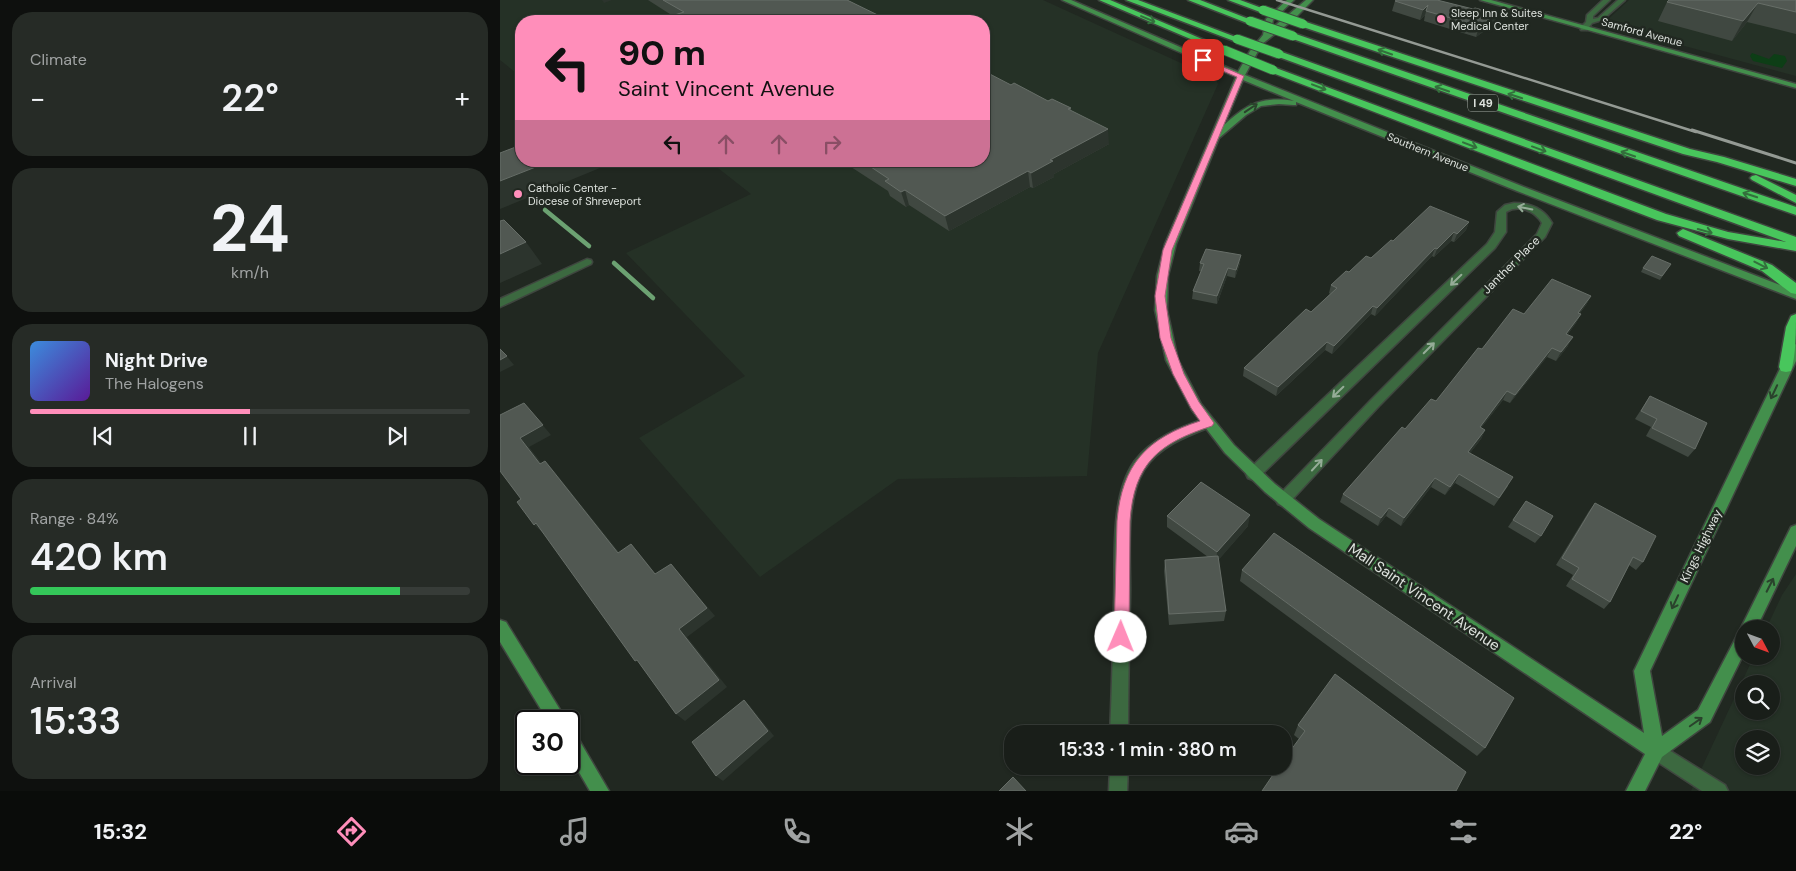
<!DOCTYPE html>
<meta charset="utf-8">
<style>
body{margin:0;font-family:"DM Sans",sans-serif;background:#262b26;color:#f1f3f6;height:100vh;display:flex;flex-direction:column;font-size:19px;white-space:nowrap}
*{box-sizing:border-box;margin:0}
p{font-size:16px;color:#9fa2a2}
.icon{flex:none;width:28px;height:28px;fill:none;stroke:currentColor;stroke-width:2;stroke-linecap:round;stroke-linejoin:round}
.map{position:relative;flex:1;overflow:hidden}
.panel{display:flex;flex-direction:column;gap:12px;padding:12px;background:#0e100e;width:500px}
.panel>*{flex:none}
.hud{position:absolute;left:15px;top:15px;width:475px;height:152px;border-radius:20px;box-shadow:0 1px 4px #0004,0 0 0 1px #373c38;background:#ff8eba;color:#111;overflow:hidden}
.needle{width:32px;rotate:131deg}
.buttons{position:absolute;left:1235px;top:620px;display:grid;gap:10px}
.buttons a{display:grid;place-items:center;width:45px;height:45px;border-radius:50%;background:#191e19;box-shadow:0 1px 4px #0004,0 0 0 1px #373c38;font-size:25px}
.speed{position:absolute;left:15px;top:710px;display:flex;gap:10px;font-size:25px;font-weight:700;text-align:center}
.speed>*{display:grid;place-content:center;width:65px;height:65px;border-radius:50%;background:#191e19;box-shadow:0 1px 4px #0004,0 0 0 1px #373c38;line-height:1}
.speed .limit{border:2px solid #111;border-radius:8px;background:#fff;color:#111}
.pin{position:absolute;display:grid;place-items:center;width:42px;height:42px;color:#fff;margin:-21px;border-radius:10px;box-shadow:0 2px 8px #0006}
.me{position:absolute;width:55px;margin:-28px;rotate:1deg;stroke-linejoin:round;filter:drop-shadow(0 0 4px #0008)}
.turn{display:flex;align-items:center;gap:18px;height:105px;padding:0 20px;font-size:22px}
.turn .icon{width:65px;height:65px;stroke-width:2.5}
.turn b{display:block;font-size:35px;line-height:42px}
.lanes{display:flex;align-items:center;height:48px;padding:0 20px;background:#0003;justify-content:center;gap:25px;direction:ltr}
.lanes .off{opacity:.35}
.big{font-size:38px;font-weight:600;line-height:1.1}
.panel .widget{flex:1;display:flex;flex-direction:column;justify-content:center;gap:8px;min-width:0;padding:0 18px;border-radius:20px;background:#262b26}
.panel .dial{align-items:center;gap:0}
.dial b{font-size:65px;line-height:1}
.song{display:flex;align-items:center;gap:15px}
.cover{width:60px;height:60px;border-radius:8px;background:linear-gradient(135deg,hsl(210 70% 55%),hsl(270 70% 35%))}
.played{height:5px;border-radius:2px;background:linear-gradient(90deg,#ff8eba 50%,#373c38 50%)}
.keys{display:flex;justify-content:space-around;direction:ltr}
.heat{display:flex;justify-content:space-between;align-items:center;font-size:28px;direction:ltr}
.charge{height:8px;border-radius:4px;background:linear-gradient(90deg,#34c759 84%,#373c38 0)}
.trip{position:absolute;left:504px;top:725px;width:288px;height:50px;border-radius:20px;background:#191e19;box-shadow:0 1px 4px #0004,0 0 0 1px #373c38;font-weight:600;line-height:50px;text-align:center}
.dock{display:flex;height:80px;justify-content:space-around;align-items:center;background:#0a0c0a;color:#9fa2a2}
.dock .icon{width:35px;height:35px}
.dock .selected{color:#ff8eba}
.dock b{font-size:22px;color:#f1f3f6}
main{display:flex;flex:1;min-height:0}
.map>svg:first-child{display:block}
.built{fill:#253126;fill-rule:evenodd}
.green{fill:#0d3e16}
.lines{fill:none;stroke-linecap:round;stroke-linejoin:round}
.stream{stroke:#6ca272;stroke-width:4.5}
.street-casing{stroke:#3f463f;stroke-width:3}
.secondary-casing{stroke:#3f463f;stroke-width:3}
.highway-casing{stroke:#3f463f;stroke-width:3}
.street{fill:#3c6940;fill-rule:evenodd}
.secondary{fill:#438f4c;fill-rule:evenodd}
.highway{fill:#48c65c;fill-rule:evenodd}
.rail-far1{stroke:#949a94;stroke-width:2.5}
.rail{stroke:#949a94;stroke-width:3}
.highway-bridge-casing{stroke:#3f463f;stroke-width:11;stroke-linecap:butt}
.highway-bridge{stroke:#48c65c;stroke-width:9}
.wall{fill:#404841}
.shaded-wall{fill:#2c342d}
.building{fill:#515852;stroke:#676e68}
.oneway{stroke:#336f3c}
.oneway2{stroke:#2a422c}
.oneway3{stroke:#95ac97}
.route{fill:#ff8eba;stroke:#a65c79}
.poi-dot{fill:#ff8eba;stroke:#212821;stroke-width:2}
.labels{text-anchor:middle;stroke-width:5;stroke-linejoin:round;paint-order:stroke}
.far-poi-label{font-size:11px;fill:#dee3de;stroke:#212821;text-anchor:start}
.far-street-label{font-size:11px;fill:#dee3de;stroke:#212821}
.shield{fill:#212821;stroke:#a5aba5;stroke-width:1}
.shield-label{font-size:11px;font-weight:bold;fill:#dee3de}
.street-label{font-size:12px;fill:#dee3de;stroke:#212821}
.near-street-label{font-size:15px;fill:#dee3de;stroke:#212821}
</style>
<main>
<section class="panel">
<div class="widget"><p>Climate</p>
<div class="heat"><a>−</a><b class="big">22°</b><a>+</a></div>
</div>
<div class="widget dial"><b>24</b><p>km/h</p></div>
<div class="widget">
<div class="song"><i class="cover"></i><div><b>Night Drive</b><p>The Halogens</p></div></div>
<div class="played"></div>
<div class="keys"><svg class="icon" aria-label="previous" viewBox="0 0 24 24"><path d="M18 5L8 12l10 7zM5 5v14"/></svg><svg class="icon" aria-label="pause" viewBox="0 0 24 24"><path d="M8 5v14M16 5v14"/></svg><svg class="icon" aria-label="next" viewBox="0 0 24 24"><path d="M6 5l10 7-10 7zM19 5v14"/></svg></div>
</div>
<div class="widget"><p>Range · 84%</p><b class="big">420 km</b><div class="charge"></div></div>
<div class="widget"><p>Arrival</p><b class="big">15:33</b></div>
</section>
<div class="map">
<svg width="1296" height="791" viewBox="0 0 1296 791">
<rect width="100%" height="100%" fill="#212821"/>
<g class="built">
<path d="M0 0H543L716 79 718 84 598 353 587 476 398 479 260 577 139 438 245 376 126 253 251 194 209 161H484V21H21V77L0 60Z"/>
<path d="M1129 0H1296V76L1103 24Z"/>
<path d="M1296 574V791H1191L1254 656H1271V629H1266L1282 595ZM1244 684H1271V711H1244ZM1244 739H1271V766H1244Z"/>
</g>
<path class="green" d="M1252 53 1269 59 1274 54 1285 56 1287 61 1282 68 1253 61 1250 56Z"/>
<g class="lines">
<g class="stream">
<path d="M45 210 89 246"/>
<path d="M114 263 153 298"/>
</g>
<g class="street-casing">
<g id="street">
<path d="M1103 0H1110L1093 16V19L1098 18 1118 0H1125L1102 20 1092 23 1087 30H1081L1080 28 1086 22 1087 15Z"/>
<path d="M1014 203C1030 203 1044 209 1052 223L1045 237 879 406 788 504 783 506 778 504 776 500 778 496 871 400 1037 234 1042 223C1035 211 1019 204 1006 212V232L995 248 758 478 753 480 748 478 746 474 748 470 987 244 995 232 997 212 1005 205Z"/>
<path d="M87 259 91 260 92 262 91 264 0 307V299Z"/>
<path d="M708 418 713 420 714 423 713 426C687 436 659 446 644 470 624 502 631 561 630 597 629 643 628 688 628 734H610C612 691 613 647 614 604 616 562 609 498 634 462 652 438 680 427 708 418Z"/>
<path d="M1156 742 1225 785 1228 791H1202L1150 757 1147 751 1150 745Z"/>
<path d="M610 766H628L627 791H609Z"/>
</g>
</g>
<g class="secondary-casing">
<g id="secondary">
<path d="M562 0H571L738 72 750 51 763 35 766 19 787 0H794L773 20 771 29 806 0H813L793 20 762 44 745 75 1024 187 1296 291V299L1017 191 796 102V105H793L779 104 761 106 746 115 719 138 676 244 668 276 667 310 678 360 701 404 734 445 775 484 819 519 1144 733 1134 671 1290 348 1296 344V361L1150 671 1162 736 1198 710 1240 630 1291 527 1296 525V546L1256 629H1244V653L1210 722 1162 757 1145 791H1126L1145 754 809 528 765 492 725 453 692 410 666 360 655 310 657 276 665 244 736 77ZM743 80 794 101C762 96 747 104 724 125Z"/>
<path d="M980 0H991L1296 84V88Z"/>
<path d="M0 620 6 622 67 721H48L0 642Z"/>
<path d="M69 730 75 733 109 791H90L69 755Z"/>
</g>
</g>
<g class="highway-casing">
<g id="highway">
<path d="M599 0H610L728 50 727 52H721Z"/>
<path d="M626 0H638L741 39 734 41Z"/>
<path d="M688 0H700L754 21 747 23Z"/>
<path d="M728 0H740L767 10 760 12Z"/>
<path d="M800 22H806L1190 149 1224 157 1296 179V186L1217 162 1183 154 800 26Z"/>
<path d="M793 33 1296 207V215L790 38V34Z"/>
<path d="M779 51 1296 237V251L1228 239 1157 220 770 72V68H776L1166 214 1228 232 1286 242 776 56V52Z"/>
<path d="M1256 175 1296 195V203L1252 180 1250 178 1252 176Z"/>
<path d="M1183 229 1272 265 1296 283V294L1291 293 1262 271 1179 236 1177 233Z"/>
<path d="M1296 314C1296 331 1296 355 1291 371L1286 372 1281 371 1279 367 1286 327 1291 316Z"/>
</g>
</g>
<use href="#street" class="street"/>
<use href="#secondary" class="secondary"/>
<use href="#highway" class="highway"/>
<path class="rail-far1" d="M777 0 1196 132"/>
<path class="rail" d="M1192 130 1296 163"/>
<g class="highway-bridge-casing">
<g id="highway-bridge">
<path d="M763 10 803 24"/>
<path d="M750 21 793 36"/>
<path d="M737 39 779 54"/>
<path d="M724 50 773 70"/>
</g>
</g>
<use href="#highway-bridge" class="highway-bridge"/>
</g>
<g class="wall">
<path d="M148 0H347L390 21H170L168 17 173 16Z"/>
<path d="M1296 0V34L1247 22 1232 41 1158 21 1167 2Z"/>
<path d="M895 1 973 9 997 14 994 24 976 37 924 21 925 15 920 20 892 11Z"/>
<path d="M511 85 548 101 571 108V111L609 144 554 174V177L533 188 530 187 449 231 409 205 406 207 390 196 388 191 348 165 347 161H484Z"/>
<path d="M969 222 966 230 954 242 951 241 934 257 932 256 875 316 871 314 832 354 825 350 776 396 743 376 744 368 811 312 830 294 829 293 831 285 849 272 871 258 893 241Z"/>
<path d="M700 263H740L735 278 727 276 717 304 692 299 693 291 701 271H699Z"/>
<path d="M1171 264 1160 280 1141 272 1143 268Z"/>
<path d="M1091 296 1086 305 1080 313 1081 314 1076 323 1068 334V346L1056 361 1047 357 1010 403 1003 400 981 428 985 430 981 439 970 453 1008 486 994 506 955 483 945 495 931 487 901 526 886 516 878 526 840 502 843 494 905 429 936 401 982 349 1024 314Z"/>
<path d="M1150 396 1195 449 1188 457 1146 436 1151 427 1135 419Z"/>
<path d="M1026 501 1041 536 1035 543 1008 527Z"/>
<path d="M1095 503 1143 562 1136 570 1129 565 1110 602 1104 609 1066 586 1073 575 1056 565 1089 511Z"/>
<path d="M667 516 748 526 718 560 726 611 724 621 669 625 664 571 665 560 708 557 667 527Z"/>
<path d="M742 570 985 748 977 756 740 581Z"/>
<path d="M798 725 966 772 799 739 794 735Z"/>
</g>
<g class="shaded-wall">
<path d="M102 0H112L104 3Z"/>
<path d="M1258 3 1247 22 1232 41 1243 21Z"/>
<path d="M928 5 925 15 920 20 923 10Z"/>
<path d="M997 14 994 24 976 37 979 26Z"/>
<path d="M608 129 609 144 554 174V177L533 188 531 173 550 160Z"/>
<path d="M51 161H117L0 209V181Z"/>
<path d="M528 171 530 187 449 231 445 216Z"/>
<path d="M405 190 409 205 406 207 401 192Z"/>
<path d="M969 222 966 230 954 242 957 234Z"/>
<path d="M954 232 951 241 934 257 937 249Z"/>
<path d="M26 242 42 264 0 283V254Z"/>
<path d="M935 248 932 256 875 316 877 308Z"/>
<path d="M741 255 740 263 735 278 736 270Z"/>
<path d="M728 268 727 276 717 304V296Z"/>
<path d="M1091 296 1086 305 1073 321 1078 313Z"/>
<path d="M873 306 871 314 832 354 834 346Z"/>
<path d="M1081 314 1076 323 1062 343 1066 334Z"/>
<path d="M1073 337 1068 346 1056 361 1061 352Z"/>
<path d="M827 342 825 350 776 396 778 387Z"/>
<path d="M0 348 14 365 0 372Z"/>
<path d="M1052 348 1047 357 1010 403 1015 395Z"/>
<path d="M1007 391 1003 400 975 436 980 427Z"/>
<path d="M24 403 51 435 29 447 49 473 40 464 20 438Z"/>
<path d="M985 430 981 439 964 461 968 452Z"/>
<path d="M45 461 54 471 126 561 118 553Z"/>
<path d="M959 474 955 483 945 495 950 487Z"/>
<path d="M935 478 931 487 901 526 904 518Z"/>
<path d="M889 508 886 516 878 526 881 518Z"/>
<path d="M750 515 748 526 716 563 717 552Z"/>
<path d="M36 523 46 532 43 533 34 525Z"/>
<path d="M131 544 139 553 163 583 155 574Z"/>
<path d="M171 564 215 616 187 637 227 687 185 721 176 714 179 629Z"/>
<path d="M244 700 250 706 274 736 223 781 216 776Z"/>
</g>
<g class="building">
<path d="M163 0H347L390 21H175L168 17 184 12Z"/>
<path d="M897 0H937L973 9 975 8 997 14 979 26 926 11 928 5 923 10 895 1Z"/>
<path d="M1169 0H1296V12L1258 3 1243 21 1167 2Z"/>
<path d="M484 71 511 85 514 83 548 101 552 99 571 108 568 109 608 129 550 160 553 161 531 173 528 171 445 216 405 190 401 192 385 181 389 179 362 161H484Z"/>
<path d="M21 145V161H51L0 181V153Z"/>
<path d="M930 206 969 222 957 234 954 232 937 249 935 248 877 308 873 306 834 346 827 342 778 387 744 368 806 309 811 312 837 288 831 285 846 271 849 272 866 256 871 258 891 240 893 241Z"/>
<path d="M4 220 26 242 0 254V221Z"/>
<path d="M706 249 741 255 736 270 728 268 717 296 693 291 704 264 700 263Z"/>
<path d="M1152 256 1171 264 1162 276 1143 268Z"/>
<path d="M1052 279 1091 296 1078 313 1081 314 1066 334 1073 337 1061 352 1052 348 1015 395 1007 391 980 427 985 430 968 452 1013 477 999 498 959 474 950 487 935 478 904 518 889 508 881 518 843 494 902 427 905 429 931 399 936 401 978 348 982 349 1013 309 1024 314Z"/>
<path d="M0 349 7 356 0 360Z"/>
<path d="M1150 396 1207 423 1195 449 1152 428 1157 419 1141 411Z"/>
<path d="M24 403 43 425 20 438 40 464 45 461 118 553 131 544 155 574 171 564 207 608 179 629 219 680 176 714 137 660 135 661 36 523 34 525 17 502 21 499 0 471V415Z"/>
<path d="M701 482 750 515 717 552 667 516Z"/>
<path d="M1026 501 1053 516 1041 536 1013 520Z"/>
<path d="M1095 503 1156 536 1143 562 1133 557 1110 602 1072 579 1079 568 1062 558Z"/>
<path d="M774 533 1014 698 985 748 742 570Z"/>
<path d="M718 556 726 611 669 614 665 560Z"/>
<path d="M835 674 966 772 956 791H762L779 766H782V762L805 731 798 725Z"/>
<path d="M244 700 268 731 216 776 192 742Z"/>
<path d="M513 777 526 791H499Z"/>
</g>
<defs><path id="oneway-shaft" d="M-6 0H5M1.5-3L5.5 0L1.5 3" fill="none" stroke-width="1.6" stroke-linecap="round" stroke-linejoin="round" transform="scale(1.25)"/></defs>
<g class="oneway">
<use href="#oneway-shaft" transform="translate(648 19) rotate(23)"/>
<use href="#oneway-shaft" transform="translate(885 52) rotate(-161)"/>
<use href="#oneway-shaft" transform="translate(819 87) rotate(21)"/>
<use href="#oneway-shaft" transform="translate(942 89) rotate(-161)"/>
<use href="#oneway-shaft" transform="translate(1015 96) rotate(-162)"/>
<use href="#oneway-shaft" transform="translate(970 145) rotate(21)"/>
<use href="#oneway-shaft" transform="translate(1039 149) rotate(20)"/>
<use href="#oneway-shaft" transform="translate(1128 154) rotate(-161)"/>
<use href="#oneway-shaft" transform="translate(1250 195) rotate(-162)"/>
<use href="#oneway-shaft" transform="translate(1205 231) rotate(15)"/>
<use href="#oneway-shaft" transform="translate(1261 265) rotate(27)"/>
</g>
<g class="oneway2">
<use href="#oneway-shaft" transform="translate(751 108) rotate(-34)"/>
<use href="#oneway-shaft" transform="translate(1274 392) rotate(115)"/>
<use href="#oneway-shaft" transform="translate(1270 585) rotate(-63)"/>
<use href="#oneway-shaft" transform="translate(1175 602) rotate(115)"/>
<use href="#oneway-shaft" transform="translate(1196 722) rotate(-35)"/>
</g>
<g class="oneway3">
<use href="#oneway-shaft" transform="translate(1025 208) rotate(-168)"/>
<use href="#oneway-shaft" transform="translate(956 280) rotate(136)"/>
<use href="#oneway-shaft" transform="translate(929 348) rotate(-45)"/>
<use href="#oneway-shaft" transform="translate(838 392) rotate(136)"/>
<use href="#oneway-shaft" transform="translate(817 465) rotate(-47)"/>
</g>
<path class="route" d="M703 58 744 76 672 250 665 296 671 338 684 374 699 402 714 423 712 426C659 443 634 463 630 521L629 637 626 642 621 644 616 642 614 637 617 521C622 464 647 438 700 421L691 408 673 374 660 338 655 296 663 250 737 77 701 62 700 60Z"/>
<g class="poi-dot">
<circle cx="941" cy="19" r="5"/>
<circle cx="18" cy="194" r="5"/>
</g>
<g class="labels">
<g class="far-poi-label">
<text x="951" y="17">Sleep Inn &amp; Suites<tspan x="951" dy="13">Medical Center</tspan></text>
<text x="28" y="192">Catholic Center -<tspan x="28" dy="13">Diocese of Shreveport</tspan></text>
</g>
<g class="far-street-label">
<text transform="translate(1142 32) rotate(15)" y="4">Samford Avenue</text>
<text transform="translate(928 152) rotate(22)" y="4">Southern Avenue</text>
</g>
<rect class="shield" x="968" y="94.5" width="30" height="17" rx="4"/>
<g class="shield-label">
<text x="983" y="107">I 49</text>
</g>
<g class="street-label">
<text transform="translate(1011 265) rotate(-45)" y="4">Janther Place</text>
<text transform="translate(1201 546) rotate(-64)" y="4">Kings Highway</text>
</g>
<g class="near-street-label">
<text transform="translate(924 597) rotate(34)" y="5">Mall Saint Vincent Avenue</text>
</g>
</g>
</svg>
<div class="buttons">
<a><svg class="needle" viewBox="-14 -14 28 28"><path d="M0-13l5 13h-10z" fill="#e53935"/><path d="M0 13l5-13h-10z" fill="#9fa2a2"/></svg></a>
<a><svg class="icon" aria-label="search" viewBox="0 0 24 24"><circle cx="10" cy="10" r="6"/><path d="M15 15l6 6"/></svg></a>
<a><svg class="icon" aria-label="layers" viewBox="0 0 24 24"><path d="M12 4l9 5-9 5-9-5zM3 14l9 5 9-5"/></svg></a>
</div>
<div class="speed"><div class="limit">30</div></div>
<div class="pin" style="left:703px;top:60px;background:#d93025"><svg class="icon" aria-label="arrive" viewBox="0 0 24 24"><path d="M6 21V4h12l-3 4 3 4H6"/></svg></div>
<svg class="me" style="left:621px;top:637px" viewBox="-20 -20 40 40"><circle r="19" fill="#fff"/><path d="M0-13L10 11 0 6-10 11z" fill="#ff8eba"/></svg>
<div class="trip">15:33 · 1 min · 380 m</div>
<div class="hud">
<div class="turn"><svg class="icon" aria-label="left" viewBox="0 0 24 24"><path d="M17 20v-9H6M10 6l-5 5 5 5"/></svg><div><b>90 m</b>Saint Vincent Avenue</div></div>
<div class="lanes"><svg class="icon" aria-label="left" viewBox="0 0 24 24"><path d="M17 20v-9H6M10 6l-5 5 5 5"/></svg><svg class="icon off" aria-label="ahead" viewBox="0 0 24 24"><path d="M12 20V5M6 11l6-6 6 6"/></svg><svg class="icon off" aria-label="ahead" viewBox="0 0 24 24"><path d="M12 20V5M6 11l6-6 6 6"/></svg><svg class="icon off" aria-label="right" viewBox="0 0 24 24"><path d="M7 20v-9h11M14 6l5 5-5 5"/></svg></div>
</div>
</div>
</main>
<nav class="dock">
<b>15:32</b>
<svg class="icon selected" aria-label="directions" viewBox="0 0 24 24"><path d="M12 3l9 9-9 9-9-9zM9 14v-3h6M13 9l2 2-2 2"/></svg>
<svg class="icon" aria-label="music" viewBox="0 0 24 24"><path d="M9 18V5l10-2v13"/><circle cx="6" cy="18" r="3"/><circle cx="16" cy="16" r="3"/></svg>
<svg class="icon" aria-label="phone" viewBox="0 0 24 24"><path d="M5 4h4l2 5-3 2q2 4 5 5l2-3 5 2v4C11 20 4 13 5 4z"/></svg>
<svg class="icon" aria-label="climate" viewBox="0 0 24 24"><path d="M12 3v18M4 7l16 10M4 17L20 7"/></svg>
<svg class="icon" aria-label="car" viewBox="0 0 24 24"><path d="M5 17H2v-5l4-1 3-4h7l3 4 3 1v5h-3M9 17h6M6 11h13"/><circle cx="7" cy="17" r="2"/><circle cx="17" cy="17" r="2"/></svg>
<svg class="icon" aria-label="filters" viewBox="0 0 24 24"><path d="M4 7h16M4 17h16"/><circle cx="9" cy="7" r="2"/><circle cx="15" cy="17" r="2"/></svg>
<b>22°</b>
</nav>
